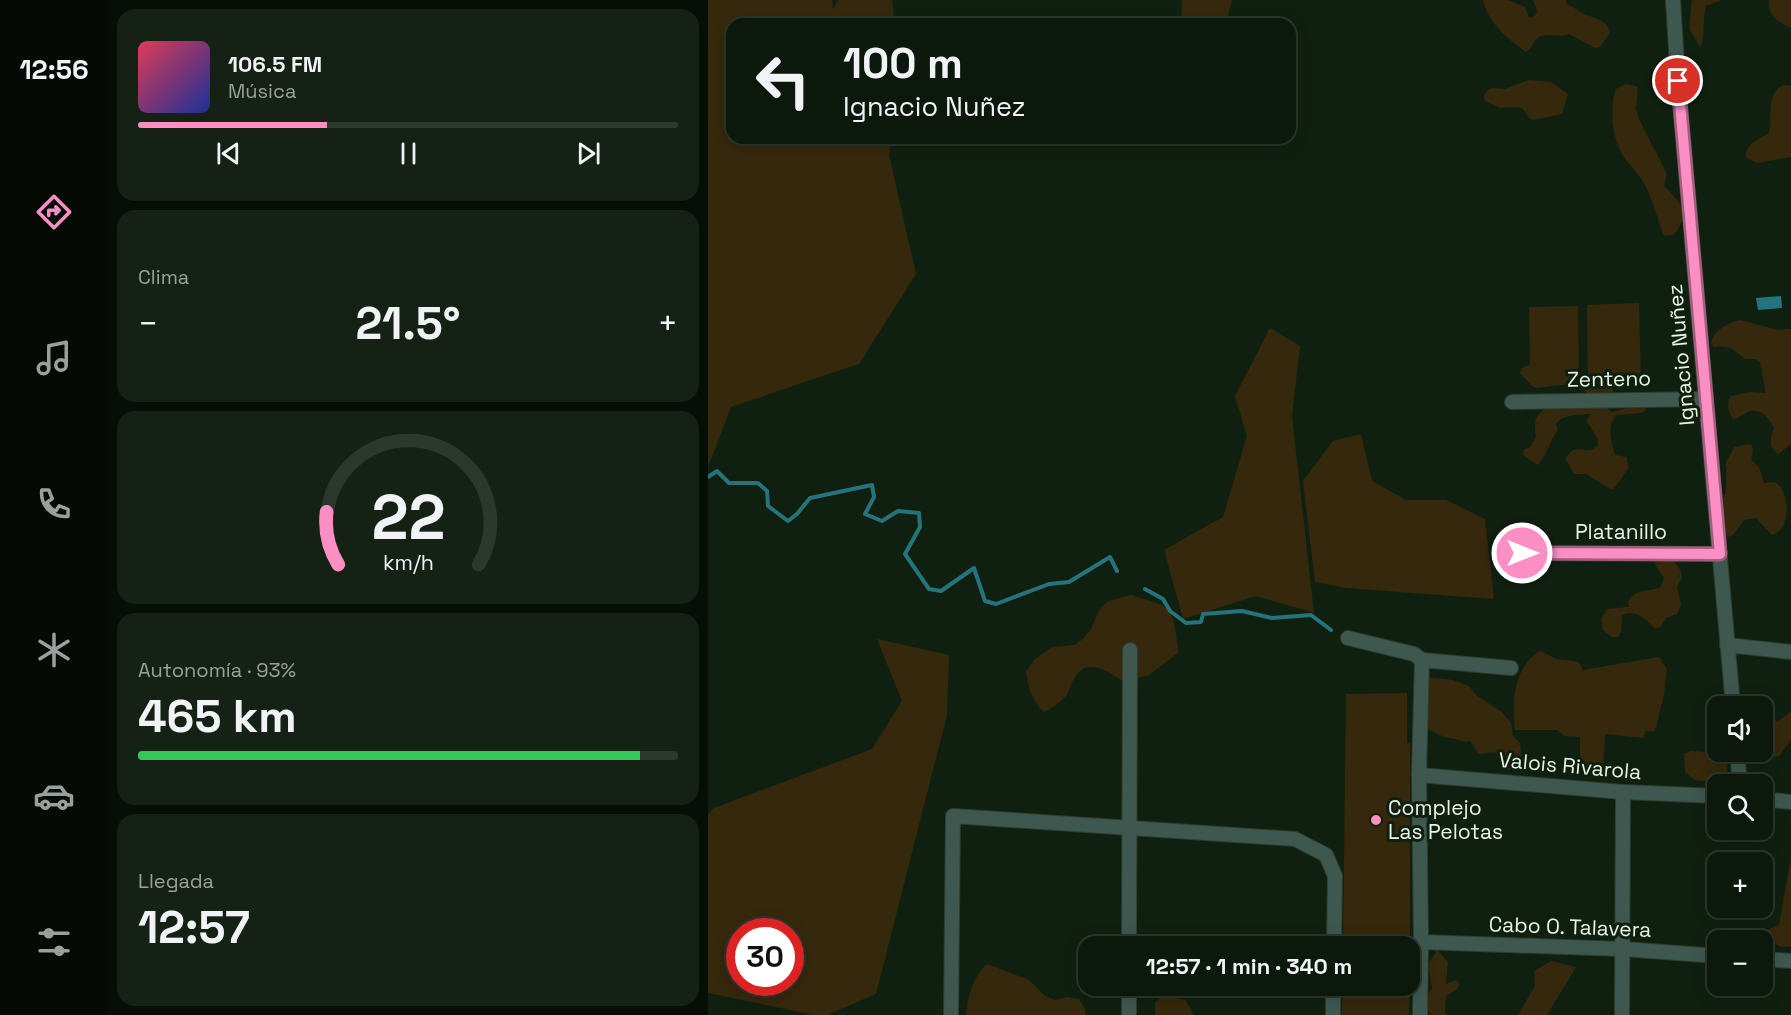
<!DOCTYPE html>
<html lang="es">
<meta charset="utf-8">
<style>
body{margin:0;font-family:"Space Grotesk",sans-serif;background:#152115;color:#f1f3f6;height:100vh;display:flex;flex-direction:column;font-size:22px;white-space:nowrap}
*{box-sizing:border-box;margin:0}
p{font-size:20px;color:#9aa09d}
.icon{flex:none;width:33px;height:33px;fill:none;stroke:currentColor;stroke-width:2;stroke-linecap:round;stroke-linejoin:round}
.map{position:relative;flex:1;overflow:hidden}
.side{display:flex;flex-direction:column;gap:9px;padding:9px;background:#070d07;width:600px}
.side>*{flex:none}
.top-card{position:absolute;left:18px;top:18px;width:570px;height:126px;border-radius:18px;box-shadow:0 3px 15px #0003,0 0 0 2px #2c372d;background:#0c180c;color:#f1f3f6;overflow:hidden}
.buttons{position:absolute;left:999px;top:696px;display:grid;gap:12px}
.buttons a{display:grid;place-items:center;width:66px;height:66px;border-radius:12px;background:#0c180c;box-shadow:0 3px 15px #0003,0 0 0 2px #2c372d;font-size:30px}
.speed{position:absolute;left:18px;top:918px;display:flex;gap:12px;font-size:30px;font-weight:700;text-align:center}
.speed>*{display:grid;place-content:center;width:78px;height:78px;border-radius:50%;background:#0c180c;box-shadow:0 3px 15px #0003,0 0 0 2px #2c372d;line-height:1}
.speed .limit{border:9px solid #d22;background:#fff;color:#111}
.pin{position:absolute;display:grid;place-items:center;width:51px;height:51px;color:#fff;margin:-26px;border:3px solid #fff;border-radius:50%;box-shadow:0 2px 6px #0007}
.me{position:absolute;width:66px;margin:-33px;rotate:90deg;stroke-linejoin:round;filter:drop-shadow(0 0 4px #0008)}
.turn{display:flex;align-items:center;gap:21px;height:126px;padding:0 18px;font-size:27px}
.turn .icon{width:78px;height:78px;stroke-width:2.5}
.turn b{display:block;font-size:42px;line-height:51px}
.big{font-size:45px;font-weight:600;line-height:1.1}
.side .widget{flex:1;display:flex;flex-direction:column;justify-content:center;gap:9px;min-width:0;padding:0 21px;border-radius:18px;background:#152115}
.side .dial{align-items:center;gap:0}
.dial svg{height:156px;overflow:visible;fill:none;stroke:#2c372d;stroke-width:7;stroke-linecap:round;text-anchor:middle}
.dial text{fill:#f1f3f6;stroke:none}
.song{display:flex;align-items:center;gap:18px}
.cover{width:72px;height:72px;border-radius:9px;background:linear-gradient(135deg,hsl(350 70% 55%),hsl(230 70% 35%))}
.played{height:6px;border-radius:3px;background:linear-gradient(90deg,#fb8fc4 35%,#2c372d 35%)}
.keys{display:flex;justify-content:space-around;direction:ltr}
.heat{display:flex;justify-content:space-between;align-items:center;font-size:33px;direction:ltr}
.charge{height:9px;border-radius:4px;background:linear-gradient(90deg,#34c759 93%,#2c372d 0)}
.trip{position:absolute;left:370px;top:936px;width:342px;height:60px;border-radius:18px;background:#0c180c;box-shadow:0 3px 15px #0003,0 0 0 2px #2c372d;font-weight:600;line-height:60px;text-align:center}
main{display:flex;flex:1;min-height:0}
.tabs{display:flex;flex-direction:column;width:108px;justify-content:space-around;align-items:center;background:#050a05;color:#9aa09d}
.tabs .icon{width:42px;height:42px}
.tabs .active{color:#fb8fc4}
.tabs b{font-size:27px;color:#f1f3f6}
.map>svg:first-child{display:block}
.green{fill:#36280c;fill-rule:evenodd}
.water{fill:#25737c}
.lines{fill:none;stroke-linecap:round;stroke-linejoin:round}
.stream{stroke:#25737c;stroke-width:4}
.minor-casing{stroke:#2e3e2e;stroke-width:16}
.minor{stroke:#3e5850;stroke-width:14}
.route-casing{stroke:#a35d7f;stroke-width:15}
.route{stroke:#fb8fc4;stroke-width:10}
.poi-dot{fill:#fb8fc4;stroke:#102010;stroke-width:2}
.labels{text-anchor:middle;stroke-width:6;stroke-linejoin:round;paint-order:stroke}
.street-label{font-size:21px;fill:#e9f4e9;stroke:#102010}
.poi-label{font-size:21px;fill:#e9f4e9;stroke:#102010;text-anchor:start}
</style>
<main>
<nav class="tabs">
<b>12:56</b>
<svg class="icon active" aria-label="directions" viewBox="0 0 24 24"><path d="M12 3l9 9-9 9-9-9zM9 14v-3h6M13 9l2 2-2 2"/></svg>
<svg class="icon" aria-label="music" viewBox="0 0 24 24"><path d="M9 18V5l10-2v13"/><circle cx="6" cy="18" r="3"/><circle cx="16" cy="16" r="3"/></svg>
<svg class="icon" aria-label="phone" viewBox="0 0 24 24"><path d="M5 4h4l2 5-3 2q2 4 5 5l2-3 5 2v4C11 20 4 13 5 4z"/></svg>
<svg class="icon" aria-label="climate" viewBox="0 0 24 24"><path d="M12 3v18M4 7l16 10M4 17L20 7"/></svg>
<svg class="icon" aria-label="car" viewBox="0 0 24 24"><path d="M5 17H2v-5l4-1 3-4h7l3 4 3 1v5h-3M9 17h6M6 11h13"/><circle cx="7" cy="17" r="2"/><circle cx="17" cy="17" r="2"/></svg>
<svg class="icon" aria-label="filters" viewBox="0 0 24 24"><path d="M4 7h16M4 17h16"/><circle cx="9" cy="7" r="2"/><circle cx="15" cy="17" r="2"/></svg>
</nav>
<section class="side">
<div class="widget">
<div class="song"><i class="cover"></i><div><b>106.5 FM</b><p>Música</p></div></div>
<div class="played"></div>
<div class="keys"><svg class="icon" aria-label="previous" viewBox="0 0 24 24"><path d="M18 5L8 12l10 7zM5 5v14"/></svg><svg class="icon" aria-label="pause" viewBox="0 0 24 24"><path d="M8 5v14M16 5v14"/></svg><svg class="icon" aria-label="next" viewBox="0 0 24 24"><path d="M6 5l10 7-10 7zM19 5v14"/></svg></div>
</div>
<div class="widget"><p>Clima</p>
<div class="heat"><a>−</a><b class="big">21.5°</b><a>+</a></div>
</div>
<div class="widget dial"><svg viewBox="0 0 100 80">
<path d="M14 69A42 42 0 1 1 86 69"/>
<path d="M14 69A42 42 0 0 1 8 42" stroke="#fb8fc4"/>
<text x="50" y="56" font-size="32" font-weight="700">22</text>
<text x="50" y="72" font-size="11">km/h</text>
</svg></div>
<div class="widget"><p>Autonomía · 93%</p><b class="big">465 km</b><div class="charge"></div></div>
<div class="widget"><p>Llegada</p><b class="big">12:57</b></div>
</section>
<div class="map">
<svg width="1083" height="1015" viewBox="0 0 1083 1015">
<rect width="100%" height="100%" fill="#102010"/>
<g class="green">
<path d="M0 0H124L125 9 131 0H184L187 24H24V138H184L181 155 208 274 151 364 23 407 0 467Z"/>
<path d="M474 0H524L520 16 515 24H473Z"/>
<path d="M775 0H800L817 7 821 18 827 16 829 11 825 0H858L859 5C866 6 869 11 876 14 886 18 900 20 902 33L892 47 887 48 861 34C851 38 840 32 831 37 825 41 824 48 818 52 800 39 780 23 775 0Z"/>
<path d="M984 0H1014L998 6C994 19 998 36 992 47L981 28Z"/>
<path d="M1061 0H1083V28C1070 22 1060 16 1061 0Z"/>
<path d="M820 80 843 82 860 94 854 114 826 120 821 118 815 109 810 107 792 108 777 101 776 95 780 90 785 88 797 89Z"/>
<path d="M918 84 930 87 928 109 932 121 959 174 956 186C974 204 983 212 966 235L956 236C949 219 945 199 936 183 931 174 922 166 916 157 904 139 901 109 908 89Z"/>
<path d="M1075 85 1083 86V157L1049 163 1038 157C1037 144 1051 139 1061 133 1065 117 1057 95 1075 85Z"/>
<path d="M931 303 933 384 904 385 905 393 899 408 903 412 934 405 938 409 934 413 909 415C898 425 903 442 907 455L918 457 921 467C916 474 910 485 904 490L878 474H866L857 458 865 450C875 448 882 454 890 445V439L878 420 884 414C871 415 856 413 848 424L850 430C841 441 839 456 830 465L815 455 816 450 822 447 828 437C821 398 855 406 882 408L886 403 885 398C867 380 853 385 830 388L825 387 812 373 815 367 822 365 821 307 870 306 871 376 880 380 879 305Z"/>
<path d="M1032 320 1070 330 1083 329V444L1070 454C1060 446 1062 439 1066 428 1063 421 1053 408 1043 411 1037 412 1033 418 1025 419 1020 411 1018 404 1023 396L1042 392 1058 393 1052 363 1048 359H1037C1025 349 1021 345 1006 347L1003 343C1006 330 1020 323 1032 320Z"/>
<path d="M562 328 592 346 584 416 606 613 548 596 475 619 456 550 515 517 539 436 527 396Z"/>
<path d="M653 434 664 481 698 500H738L777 519 786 599 638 588 607 582 595 481 625 441Z"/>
<path d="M1043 444 1045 450 1043 460 1051 467 1056 483 1067 482C1083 491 1083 531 1064 535L1048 518 1036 520 1025 535 1020 537 1014 533 1007 509 1018 493V463L1026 447Z"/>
<path d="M963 557 973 571 974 577 969 587 973 604 969 614 958 618 952 627 947 629C939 619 927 609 914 615L913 632 910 637H904L895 630 893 619 899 609 921 607 920 602C926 589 940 591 952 588L956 578 947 564 948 558Z"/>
<path d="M423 595C469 609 463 606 471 652L441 675 416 682C401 672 380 656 367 677 362 684 362 692 356 698 351 704 343 708 336 712 323 700 321 689 318 672L326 660 344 647 367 645 376 638 383 629 392 608 401 601Z"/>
<path d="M169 639 241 655 239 715 168 994 119 1015H106L0 993V814L6 808 164 749 194 701ZM32 932H82V982H32Z"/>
<path d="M832 651 849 659 871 662 875 670 951 657 959 669 956 694 947 731H938L935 738 897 734 895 769 888 772 872 770V737L857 736 849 730H807C804 702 805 667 832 651Z"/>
<path d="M717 677 745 680 761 686 768 695 794 712 803 723 805 736 812 743 814 760 806 769 800 770 795 767 787 752 771 754 762 741 757 742 748 739 736 737 715 727 706 689Z"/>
<path d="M699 693V743H702V946H635L638 694Z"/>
<path d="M1041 695 1057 699 1062 716 1069 722 1083 712V740L1071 756 1064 757 1055 739 1054 706H1043Z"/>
<path d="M983 751 1000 752 1020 760 1019 773 1008 782 987 780 977 772 976 754Z"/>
<path d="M1083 858V946L1074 947 1050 935 1071 924Z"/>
<path d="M729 950 740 962 738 984 748 980 752 984 748 990 738 996 737 1012 739 1015H723L716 1007 715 1002 724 988 720 965Z"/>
<path d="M843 961 868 967 839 1015H810L827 986 826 971Z"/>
<path d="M279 964 321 980 337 996 347 1000 359 997 371 999 377 1009 378 1015H258C260 997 265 976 279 964Z"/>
<path d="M635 986H702L701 1015H634Z"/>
<path d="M455 995 477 1000 486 1015H447V1003Z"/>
</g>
<path class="water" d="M1073 296 1074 308 1050 310 1048 298Z"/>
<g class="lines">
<g class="stream">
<path d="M0 477 9 471 21 483H50L59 491 60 506 80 521 89 514 102 498 164 485 166 497 157 514 174 521 190 511 211 513 212 527 197 554 221 589 233 591 266 568 277 601 288 604 341 584 361 582 402 557 409 571"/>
<path d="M437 589 455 599 462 611 478 623 493 622 495 614 534 611 564 618 603 615 623 630"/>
</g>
<g class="minor-casing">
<g id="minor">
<path d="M965 0 970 81 1025 706"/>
<path d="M804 402 998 399"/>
<path d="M814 553 1012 554"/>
<path d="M640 638 706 654 714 660 803 668"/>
<path d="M1019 645 1083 652"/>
<path d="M1029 752 1032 784"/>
<path d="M711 775 915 792 1010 796"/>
<path d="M1054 799 1083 802"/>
<path d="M713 942 915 949 1010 956"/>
<path d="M421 946 422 650"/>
<path d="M1054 959 1083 961"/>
<path d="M243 1015 245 816 587 839 618 855 627 876 626 946"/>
<path d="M421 1015V986"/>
<path d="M625 1015V986"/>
<path d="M712 1015 713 942 711 775 714 660"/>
<path d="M914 1015 915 792"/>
</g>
</g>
<use href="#minor" class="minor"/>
</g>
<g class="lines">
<g class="route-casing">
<path id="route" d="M814 553 1012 554 970 81"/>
</g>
<use href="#route" class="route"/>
</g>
<circle class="poi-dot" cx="668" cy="820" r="6"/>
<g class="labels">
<g class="street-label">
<text transform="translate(973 355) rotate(-95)" y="7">Ignacio Nuñez</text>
<text transform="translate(901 379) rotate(-1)" y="7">Zenteno</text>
<text x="913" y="539">Platanillo</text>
<text transform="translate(862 766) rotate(5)" y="7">Valois Rivarola</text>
<text transform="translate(862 927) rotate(2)" y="7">Cabo O. Talavera</text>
</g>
<g class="poi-label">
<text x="680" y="815">Complejo<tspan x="680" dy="24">Las Pelotas</tspan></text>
</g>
</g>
</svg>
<div class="buttons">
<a><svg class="icon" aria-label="sound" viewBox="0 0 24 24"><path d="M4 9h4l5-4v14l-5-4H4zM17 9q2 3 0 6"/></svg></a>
<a><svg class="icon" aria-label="search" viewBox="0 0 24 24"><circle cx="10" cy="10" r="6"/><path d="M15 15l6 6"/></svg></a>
<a>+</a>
<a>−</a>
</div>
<div class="speed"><div class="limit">30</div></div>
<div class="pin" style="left:970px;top:81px;background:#d93025"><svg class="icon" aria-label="arrive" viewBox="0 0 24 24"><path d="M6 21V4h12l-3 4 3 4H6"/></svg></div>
<svg class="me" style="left:814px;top:553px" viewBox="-20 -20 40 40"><circle r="17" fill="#fb8fc4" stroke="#fff" stroke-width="3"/><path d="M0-11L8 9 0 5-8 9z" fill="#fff"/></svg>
<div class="trip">12:57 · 1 min · 340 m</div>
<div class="top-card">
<div class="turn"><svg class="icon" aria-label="left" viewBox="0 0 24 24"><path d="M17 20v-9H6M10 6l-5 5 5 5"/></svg><div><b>100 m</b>Ignacio Nuñez</div></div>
</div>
</div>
</main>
